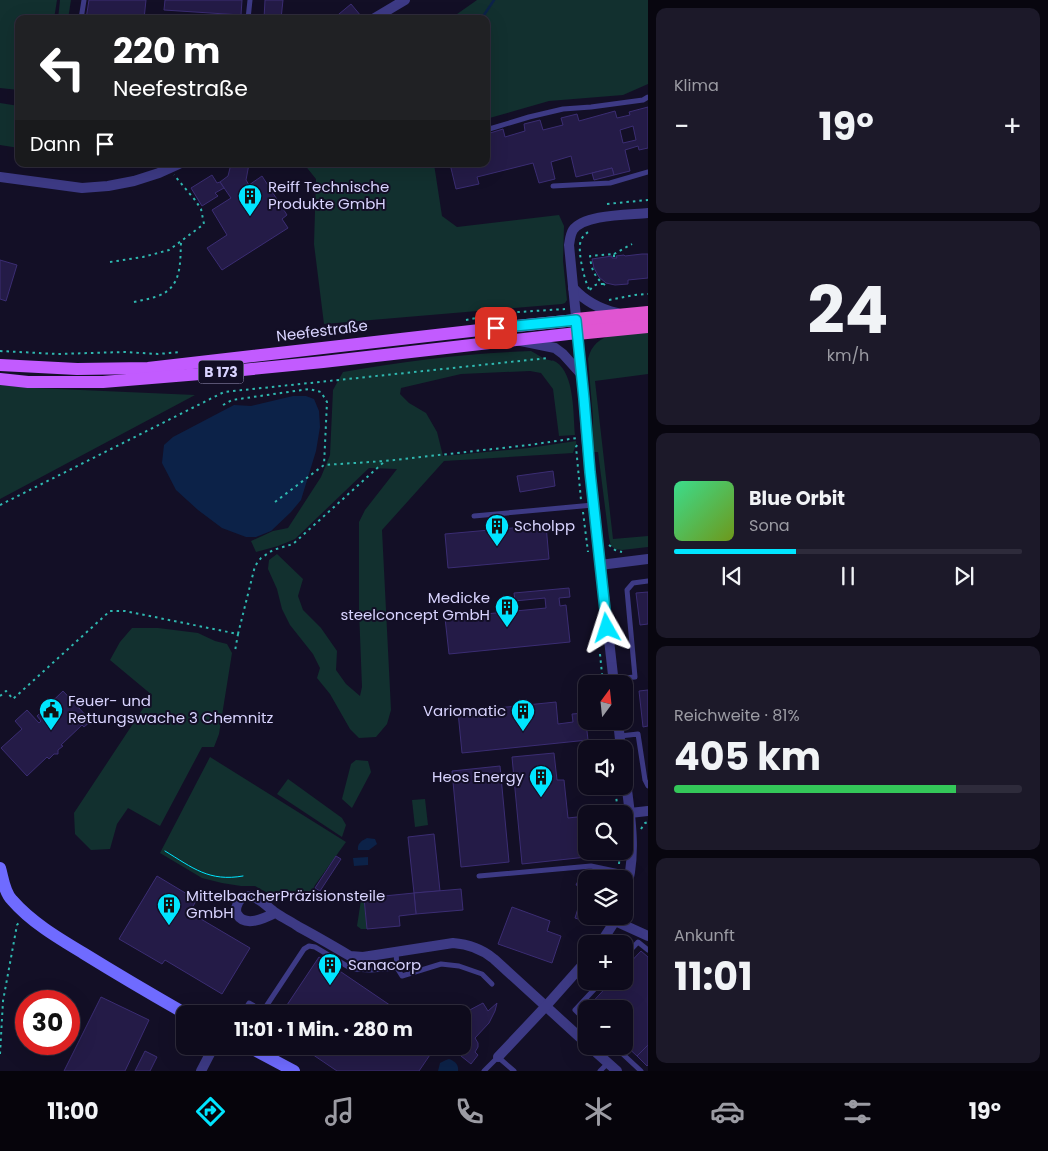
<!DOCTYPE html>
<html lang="de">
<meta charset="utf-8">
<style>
body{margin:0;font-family:Poppins,sans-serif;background:#1c1929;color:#f1f3f6;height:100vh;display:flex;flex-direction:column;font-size:19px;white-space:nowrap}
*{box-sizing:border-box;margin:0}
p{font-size:16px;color:#9b9ba3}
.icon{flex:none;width:28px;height:28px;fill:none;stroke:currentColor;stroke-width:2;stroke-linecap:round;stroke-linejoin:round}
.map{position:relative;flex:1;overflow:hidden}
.drawer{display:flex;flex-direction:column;gap:8px;padding:8px;background:#08060f;width:400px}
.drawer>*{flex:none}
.banner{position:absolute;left:15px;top:15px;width:475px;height:152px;border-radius:10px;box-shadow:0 5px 20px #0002,0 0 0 1px #2e2b3b;background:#202124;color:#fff;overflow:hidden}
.needle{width:32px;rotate:15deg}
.tools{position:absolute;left:578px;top:675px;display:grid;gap:10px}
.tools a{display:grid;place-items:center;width:55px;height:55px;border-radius:10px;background:#0e0b1c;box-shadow:0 5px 20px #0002,0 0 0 1px #2e2b3b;font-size:25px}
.speed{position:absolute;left:15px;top:990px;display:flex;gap:10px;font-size:25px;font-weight:700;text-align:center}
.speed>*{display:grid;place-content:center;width:65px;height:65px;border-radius:50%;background:#0e0b1c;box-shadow:0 5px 20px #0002,0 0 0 1px #2e2b3b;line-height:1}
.speed .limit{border:8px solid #d22;background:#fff;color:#111}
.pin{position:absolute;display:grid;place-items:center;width:42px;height:42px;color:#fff;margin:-21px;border-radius:10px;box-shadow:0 2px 8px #0006}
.me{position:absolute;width:55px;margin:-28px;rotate:354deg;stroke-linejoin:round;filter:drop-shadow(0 0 4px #0008)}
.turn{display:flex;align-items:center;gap:18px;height:105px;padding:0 15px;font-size:22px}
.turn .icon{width:65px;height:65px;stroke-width:2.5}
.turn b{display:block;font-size:35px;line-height:42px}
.then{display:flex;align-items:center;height:48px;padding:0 15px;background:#0003;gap:10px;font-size:19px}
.big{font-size:38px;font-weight:700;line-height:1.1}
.drawer .widget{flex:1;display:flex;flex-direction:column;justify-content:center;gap:8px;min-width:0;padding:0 18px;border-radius:10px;background:#1c1929}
.drawer .dial{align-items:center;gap:0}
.dial b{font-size:65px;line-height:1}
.song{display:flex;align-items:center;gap:15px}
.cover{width:60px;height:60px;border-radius:8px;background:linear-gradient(135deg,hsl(150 70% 55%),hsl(80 70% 35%))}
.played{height:5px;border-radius:2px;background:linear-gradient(90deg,#00e5ff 35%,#2e2b3b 35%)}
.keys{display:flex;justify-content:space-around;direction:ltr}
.heat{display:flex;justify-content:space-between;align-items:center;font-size:28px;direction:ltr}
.charge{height:8px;border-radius:4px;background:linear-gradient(90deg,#34c759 81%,#2e2b3b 0)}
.trip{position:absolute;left:176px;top:1005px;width:295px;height:50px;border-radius:10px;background:#0e0b1c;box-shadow:0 5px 20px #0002,0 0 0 1px #2e2b3b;font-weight:700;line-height:50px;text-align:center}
.tab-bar{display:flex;height:80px;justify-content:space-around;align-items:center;background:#06040b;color:#9b9ba3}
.tab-bar .icon{width:35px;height:35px}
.tab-bar .current{color:#00e5ff}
.tab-bar b{font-size:22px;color:#f1f3f6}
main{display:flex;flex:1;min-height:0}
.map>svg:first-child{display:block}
.green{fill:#12302f}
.water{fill:#0c2248}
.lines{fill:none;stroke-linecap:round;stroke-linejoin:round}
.stream{stroke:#0c2248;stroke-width:2.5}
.building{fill:#241b47;stroke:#3b2d73;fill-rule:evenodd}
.path{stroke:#2fb8b0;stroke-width:2;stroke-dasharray:2.5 4;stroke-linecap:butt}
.service{stroke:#3d3a85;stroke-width:5}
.minor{stroke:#3d3a85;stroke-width:10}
.secondary{stroke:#6f6bff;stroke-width:12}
.primary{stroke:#c25bff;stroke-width:12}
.trunk{stroke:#e055d1;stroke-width:14}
.tram{stroke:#00e5ff;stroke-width:1}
.route-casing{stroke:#0095a6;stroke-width:12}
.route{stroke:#00e5ff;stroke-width:9}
.labels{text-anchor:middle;stroke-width:4;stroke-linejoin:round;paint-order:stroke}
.shield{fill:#130f26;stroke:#9e99be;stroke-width:1}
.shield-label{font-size:14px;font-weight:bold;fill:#d9d4ff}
.poi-label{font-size:15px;fill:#d9d4ff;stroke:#130f26;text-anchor:start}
.street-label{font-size:15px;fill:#d9d4ff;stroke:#130f26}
</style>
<main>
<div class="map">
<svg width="648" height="1071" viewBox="0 0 648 1071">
<rect width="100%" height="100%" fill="#130f26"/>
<g class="green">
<path d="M0 0H57L54 19H19V90L0 88Z"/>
<path d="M60 0H71L68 19H58Z"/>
<path d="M477 0H648V84L623 95 549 101 486 119V19H450Z"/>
<path d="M0 103 19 106V148L0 145Z"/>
<path d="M304 164H434L442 216 457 227 559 215 564 226 563 261 567 300 565 303 562 304 324 324 314 244 316 179Z"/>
<path d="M648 331V374L595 381 613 539 648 536V547L622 550 615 549 611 546 609 538 598 452H593L592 441 593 418 588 359C595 330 624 334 648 331Z"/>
<path d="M531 351C537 354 543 359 549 360 555 362 550 359 556 362 575 374 573 415 575 435L559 436 553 389 541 373 530 371 461 374 401 388 400 394 409 403 426 413 437 432 443 456 529 448 576 441C577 443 574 450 573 453L444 461 382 530 391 710 387 724 376 737 359 738 350 729 330 694 317 678 320 668 313 654 290 625 282 609 277 589 268 569 269 560 277 554 303 579 298 596 303 610 321 628 337 651 336 670 346 684 360 696 362 687 359 610V522L365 510 397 469 369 468 295 539 278 546 256 552 251 541 273 531 288 528 321 477 330 455 333 390 343 372C405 361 468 353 531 351Z"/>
<path d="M0 385 35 388 195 395 0 499Z"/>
<path d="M132 628H158L198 633 215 641 227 644 232 653 219 734 214 747H202L160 826 128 808 117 824 110 849 91 850 75 834 74 813 152 695 110 660 120 642Z"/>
<path d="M210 757 346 842 315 885 309 897 290 893 284 902 255 886H241L222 883 202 878 160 853Z"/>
<path d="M356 760 368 761 371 772 352 808 342 799 351 764Z"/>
<path d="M288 779 342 818 346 825 342 837 277 794Z"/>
<path d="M425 799 428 825 415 827 412 800Z"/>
<path d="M364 898 367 929H361L357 926 361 900Z"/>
</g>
<g class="water">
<path d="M293 396H306L314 399 319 411 320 427 316 451 301 500 291 512 271 531 256 537H246L222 528 198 510 176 490 162 463 164 445 173 437 234 405 251 406Z"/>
<path d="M367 838 375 839 377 844 369 850H358C357 844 361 841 367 838Z"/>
<path d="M368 857V865L354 866 353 858Z"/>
<path d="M449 1059C455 1061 459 1065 458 1071H438L440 1063 446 1060Z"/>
</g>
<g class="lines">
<path class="stream" d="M479 19 484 15 494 0"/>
</g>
<g class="building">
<path d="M89 0H146L144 19H86Z"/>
<path d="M165 0H242L241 15 164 10Z"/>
<path d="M265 0H283L281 19H264Z"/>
<path d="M351 4 361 16 357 19H333Z"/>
<path d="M648 107V148L639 150 638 146 625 150 630 171 614 175 612 168 576 177 571 156 551 162 555 179 539 183 533 163 477 177 479 184 456 189 450 164H486V141H489L487 134 503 129 505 137 525 131 524 124 540 120 543 130 563 125 561 118 577 114 579 121 615 111 617 118 630 115 629 112ZM633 126 636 140 623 143 620 130Z"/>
<path d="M231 164H249L246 180 249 185 262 176 287 215 282 219 288 228 222 270 207 248 227 235 212 210 231 198 220 182 228 176Z"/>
<path d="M612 168 614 175 594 180 592 173Z"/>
<path d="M212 175 217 183 220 182 224 188 215 193 218 196 202 206 191 188Z"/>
<path d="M642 254H648V278L628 280V284L615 285 606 283 599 277 594 268 592 259 612 256V258H617L616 256 624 255 625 256Z"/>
<path d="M0 260 17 265 6 301 0 299Z"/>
<path d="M553 471 555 486 520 492 517 476Z"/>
<path d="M546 525 549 559 448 568 445 534Z"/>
<path d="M569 588 570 597 559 598 560 606 566 605 570 642 449 654 445 618 546 608 545 598 515 601 514 593Z"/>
<path d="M648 592V624L640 625 636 593Z"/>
<path d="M648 690V726L643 727 639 691Z"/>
<path d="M63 691 91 721 84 727 82 725 61 745 63 746 58 750V754H54L49 759 47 757 27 776 1 748 22 729 15 721 27 710 39 723 41 721 37 716Z"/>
<path d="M556 702 558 724 573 722 572 714 585 713 588 740 462 753 458 712Z"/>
<path d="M554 753 557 780H564L568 818 586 816V851H595L596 856 522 864 512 757Z"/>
<path d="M500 766 509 862 461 867 452 771Z"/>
<path d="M434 834 440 891 414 893 408 837Z"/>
<path d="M336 856 341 859 320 891 315 888Z"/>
<path d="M590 872 600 876 599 879H587Z"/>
<path d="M580 874 588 877 587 879 586 880 579 878Z"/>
<path d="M157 876 197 900 189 912 250 948 222 994 165 960 162 964 119 939Z"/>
<path d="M578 881 586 883 584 888 576 885Z"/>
<path d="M586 882V915L584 921 575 918Z"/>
<path d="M461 889 463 910 416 914 414 893Z"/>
<path d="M414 893 416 914 399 916 400 926 367 929 364 898Z"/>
<path d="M512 907 550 921 547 931 561 936 552 963 498 944Z"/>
<path d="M641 951 648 957V1045L637 1056 624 1044V1009L587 1008 612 981H624V969Z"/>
<path d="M319 957 403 1014H281Z"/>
<path d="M101 997 149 1020 125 1071H64Z"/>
<path d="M483 1003 488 1011 497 1003 495 1011 489 1023 475 1038 478 1043V1047L475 1052 478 1055 471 1064 461 1056 464 1050 462 1046V1014Z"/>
<path d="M444 1007 447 1014H435Z"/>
<path d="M648 1045V1065L647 1066 637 1056Z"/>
<path d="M300 1046H436L419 1071H337Z"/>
<path d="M145 1051 157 1057 150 1071H135Z"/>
</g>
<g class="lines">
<g class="path">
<path d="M607 204 648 200"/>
<path d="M614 254 632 244"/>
<path d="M110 262 143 257 169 250 204 224 201 209 195 200 174 175"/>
<path d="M605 285C595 278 591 269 590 256L614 254V258"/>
<path d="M589 289C584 279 577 250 581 240 583 236 586 233 590 231"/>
<path d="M590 290C594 284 598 284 605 284"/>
<path d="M609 300 635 295 648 294"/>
<path d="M134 302C142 300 150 299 158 296 182 287 180 264 181 242"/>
<path d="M466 320 503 313 565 309"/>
<path d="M0 351 57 354 124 352 158 354 180 352"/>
<path d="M223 405 232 400 309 389 321 392 327 402 324 465"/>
<path d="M577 445 576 447 581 500"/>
<path d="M275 502 324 465 385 461"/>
<path d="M0 505 224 392 548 358V357"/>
<path d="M583 512 588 552"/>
<path d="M609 545 615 550 622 552"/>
<path d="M238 634 255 566 261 558 273 550 293 544 385 461 529 445 577 438"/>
<path d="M600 654 603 684"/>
<path d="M0 696 6 691 13 699 110 611H125L238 634 235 651"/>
<path d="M607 721 608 731"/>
<path d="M615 786 618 814"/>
<path d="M641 829 645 823 648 822"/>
<path d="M619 864 620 851"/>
<path d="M630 903 628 910 631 918"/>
<path d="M614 944 620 935 621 934"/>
<path d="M581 953 586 947"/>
<path d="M0 1054 3 1001 17 925 20 921"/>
</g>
<g class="service">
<path d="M81 19 84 0"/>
<path d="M248 19 250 0"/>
<path d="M486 130 529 117 563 109 591 107 643 100 648 97"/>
<path d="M553 186 610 183 648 172"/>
<path d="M474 516 593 505"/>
<path d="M613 679 635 677 627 590 633 583 648 581"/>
<path d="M620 736 638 734 645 780 648 786"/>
<path d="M479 876 591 866 629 874"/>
<path d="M624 957 638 942 648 950"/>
<path d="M397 968 402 976 441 964 459 966 482 974 492 984"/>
<path d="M242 1014 249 1003 263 1011 304 949 309 946 315 947 352 969 371 970 397 968 396 952"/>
<path d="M586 1021 575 1010 602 981"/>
<path d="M614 1046 641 1071"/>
<path d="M484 1071 498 1057 514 1071"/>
<path d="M600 1071 608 1063"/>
</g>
<g class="minor">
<path d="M373 19 405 0"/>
<path d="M0 177 82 188 108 186 134 181 159 173 179 164"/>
<path d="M573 288C585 301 599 309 617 313"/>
<path d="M521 341 555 348 563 354 581 374"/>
<path d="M600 565 648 559"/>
<path d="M614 684 586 436 584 399 569 245C570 240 570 235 573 230 584 214 629 215 648 213"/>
<path d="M618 721 621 749"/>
<path d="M624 767C629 809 639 855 624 896"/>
<path d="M630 813 648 811"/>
<path d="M275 913C265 918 245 928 237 914 235 910 236 907 238 903 240 898 245 896 250 896 261 898 268 908 276 913 283 918 292 922 299 927 316 936 333 946 350 956L363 957 453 943C468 944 482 949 494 959L586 1043"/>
<path d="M615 921 648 936"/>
<path d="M600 944 615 921 617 916"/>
<path d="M589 1046 617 1071"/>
<path d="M498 1057 546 1006 586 961"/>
<path d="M201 1071 214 1046"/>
</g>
<g class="secondary">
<path d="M0 868C3 878 4 892 12 900 31 922 58 938 83 953 117 974 151 994 186 1014"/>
<path d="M247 1046 294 1071"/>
</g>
<g class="primary">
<path d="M0 365 77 369 148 368 497 328 576 320"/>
<path d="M0 379 28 382H103L212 373 323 362 577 333"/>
</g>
<g class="trunk">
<path d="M576 320 648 313"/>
<path d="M577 333 648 326"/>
</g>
<path class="tram" d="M165 851C193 868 209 882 243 876"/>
</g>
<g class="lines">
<g class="route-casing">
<path id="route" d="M496 328 576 320 584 399 590 472 607 628"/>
</g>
<use href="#route" class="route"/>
</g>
<defs>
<g id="building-pin" transform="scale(1.25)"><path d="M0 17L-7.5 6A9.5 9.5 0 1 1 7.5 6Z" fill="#00e5ff" stroke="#130f26"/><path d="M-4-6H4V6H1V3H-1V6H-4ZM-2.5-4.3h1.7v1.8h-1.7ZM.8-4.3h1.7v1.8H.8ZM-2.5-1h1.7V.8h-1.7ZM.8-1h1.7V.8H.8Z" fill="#111"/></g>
<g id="civic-pin" transform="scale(1.25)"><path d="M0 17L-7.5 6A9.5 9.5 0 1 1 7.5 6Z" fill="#00e5ff" stroke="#130f26"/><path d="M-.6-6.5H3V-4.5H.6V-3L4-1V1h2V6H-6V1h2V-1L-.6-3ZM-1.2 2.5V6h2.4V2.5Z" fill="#111"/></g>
</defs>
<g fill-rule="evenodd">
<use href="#building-pin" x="250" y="196"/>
<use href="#building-pin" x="497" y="526"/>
<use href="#building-pin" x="507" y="607"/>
<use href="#civic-pin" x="51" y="710"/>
<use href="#building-pin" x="523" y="711"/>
<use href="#building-pin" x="541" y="777"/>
<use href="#building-pin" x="169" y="905"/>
<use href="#building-pin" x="330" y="965"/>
</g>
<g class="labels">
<rect class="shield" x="198.5" y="360.5" width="45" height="23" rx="4"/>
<g class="shield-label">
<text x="221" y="377">B 173</text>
</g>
<g class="poi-label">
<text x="268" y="192">Reiff Technische<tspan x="268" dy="17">Produkte GmbH</tspan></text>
<text x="514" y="531">Scholpp</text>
<text x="490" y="603" text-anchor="end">Medicke<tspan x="490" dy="17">steelconcept GmbH</tspan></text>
<text x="68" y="706">Feuer- und<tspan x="68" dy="17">Rettungswache 3 Chemnitz</tspan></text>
<text x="506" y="716" text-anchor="end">Variomatic</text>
<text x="524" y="782" text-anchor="end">Heos Energy</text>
<text x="186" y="901">MittelbacherPräzisionsteile<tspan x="186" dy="17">GmbH</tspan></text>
<text x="348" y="970">Sanacorp</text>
</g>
<g class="street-label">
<text transform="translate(322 331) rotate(-7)" y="5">Neefestraße</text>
</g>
</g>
</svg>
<div class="tools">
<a><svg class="needle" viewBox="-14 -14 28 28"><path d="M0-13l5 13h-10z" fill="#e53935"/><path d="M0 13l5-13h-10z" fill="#9b9ba3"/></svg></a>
<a><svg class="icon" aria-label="sound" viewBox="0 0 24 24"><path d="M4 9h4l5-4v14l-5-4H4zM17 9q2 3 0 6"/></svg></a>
<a><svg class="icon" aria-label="search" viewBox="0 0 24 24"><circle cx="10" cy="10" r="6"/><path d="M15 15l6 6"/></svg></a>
<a><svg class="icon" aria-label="layers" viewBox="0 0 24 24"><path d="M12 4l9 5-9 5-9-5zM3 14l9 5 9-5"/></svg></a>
<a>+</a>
<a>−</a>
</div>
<div class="speed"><div class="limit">30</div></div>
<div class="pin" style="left:496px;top:328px;background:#d93025"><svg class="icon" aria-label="arrive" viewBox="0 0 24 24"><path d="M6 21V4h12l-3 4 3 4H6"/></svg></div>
<svg class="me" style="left:607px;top:628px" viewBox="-20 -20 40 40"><path d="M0-17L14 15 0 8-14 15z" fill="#00e5ff" stroke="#fff" stroke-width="4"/></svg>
<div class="trip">11:01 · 1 Min. · 280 m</div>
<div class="banner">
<div class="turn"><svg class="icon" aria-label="left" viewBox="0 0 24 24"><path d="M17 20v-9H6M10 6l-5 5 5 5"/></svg><div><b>220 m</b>Neefestraße</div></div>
<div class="then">Dann<svg class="icon" aria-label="arrive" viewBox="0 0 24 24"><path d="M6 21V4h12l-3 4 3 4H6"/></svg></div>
</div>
</div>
<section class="drawer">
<div class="widget"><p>Klima</p>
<div class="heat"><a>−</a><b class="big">19°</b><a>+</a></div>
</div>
<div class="widget dial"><b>24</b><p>km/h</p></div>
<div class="widget">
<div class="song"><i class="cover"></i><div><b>Blue Orbit</b><p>Sona</p></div></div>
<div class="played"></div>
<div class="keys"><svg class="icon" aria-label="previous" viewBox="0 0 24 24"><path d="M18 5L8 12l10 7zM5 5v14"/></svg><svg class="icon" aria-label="pause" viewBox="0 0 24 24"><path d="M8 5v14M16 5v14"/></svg><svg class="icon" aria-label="next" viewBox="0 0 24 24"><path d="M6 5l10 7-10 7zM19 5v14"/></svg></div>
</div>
<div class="widget"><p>Reichweite · 81%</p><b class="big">405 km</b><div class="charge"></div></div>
<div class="widget"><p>Ankunft</p><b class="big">11:01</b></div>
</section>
</main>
<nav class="tab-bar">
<b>11:00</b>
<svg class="icon current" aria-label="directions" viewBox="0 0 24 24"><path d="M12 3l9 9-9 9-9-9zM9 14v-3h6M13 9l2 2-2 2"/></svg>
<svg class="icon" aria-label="music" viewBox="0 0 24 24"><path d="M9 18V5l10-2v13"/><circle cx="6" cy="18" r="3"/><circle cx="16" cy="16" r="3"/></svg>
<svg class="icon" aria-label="phone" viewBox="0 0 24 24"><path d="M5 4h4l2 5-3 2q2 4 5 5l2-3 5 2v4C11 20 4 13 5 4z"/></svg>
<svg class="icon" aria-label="climate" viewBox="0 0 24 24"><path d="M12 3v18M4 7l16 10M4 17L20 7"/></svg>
<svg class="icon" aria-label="car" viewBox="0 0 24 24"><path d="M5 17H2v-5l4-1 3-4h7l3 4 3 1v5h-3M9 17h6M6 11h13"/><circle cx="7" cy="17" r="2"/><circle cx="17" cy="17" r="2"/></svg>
<svg class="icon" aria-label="filters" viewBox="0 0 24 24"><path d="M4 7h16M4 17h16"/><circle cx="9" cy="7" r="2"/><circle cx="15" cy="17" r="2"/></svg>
<b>19°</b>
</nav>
